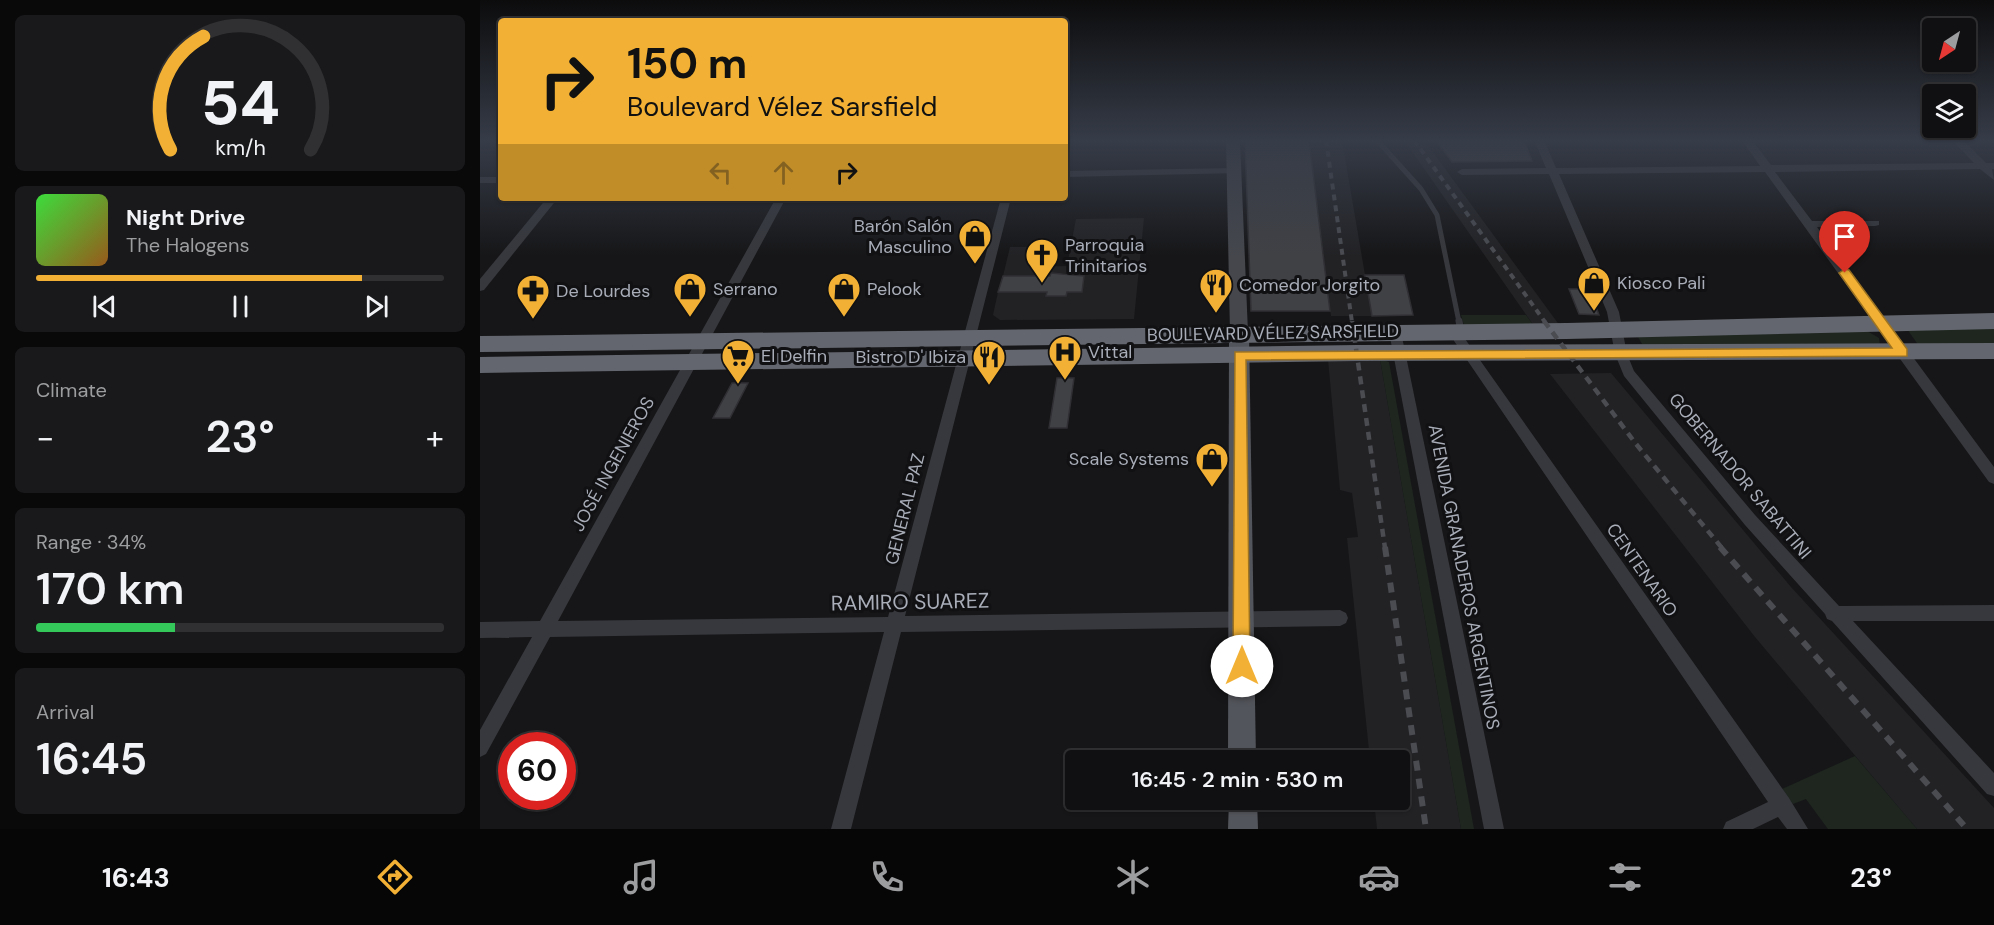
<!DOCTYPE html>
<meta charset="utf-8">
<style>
body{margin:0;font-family:"DM Sans",sans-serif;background:#19191b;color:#f1f3f6;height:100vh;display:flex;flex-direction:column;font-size:22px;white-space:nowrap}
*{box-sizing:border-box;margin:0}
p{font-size:20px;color:#9c9d9f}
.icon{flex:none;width:33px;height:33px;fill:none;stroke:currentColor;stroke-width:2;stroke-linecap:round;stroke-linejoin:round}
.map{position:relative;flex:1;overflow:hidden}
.side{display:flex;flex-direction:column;gap:15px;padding:15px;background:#09090a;width:480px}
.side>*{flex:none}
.guide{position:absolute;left:18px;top:18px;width:570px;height:183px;border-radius:6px;box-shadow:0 2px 4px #0004,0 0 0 2px #303032;background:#f2b134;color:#111;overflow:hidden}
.needle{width:39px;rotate:216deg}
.controls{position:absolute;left:1442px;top:18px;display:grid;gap:12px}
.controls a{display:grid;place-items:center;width:54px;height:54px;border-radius:6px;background:#101012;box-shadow:0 2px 4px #0004,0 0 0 2px #303032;font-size:30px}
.speed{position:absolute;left:18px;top:732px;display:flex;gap:12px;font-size:30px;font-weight:700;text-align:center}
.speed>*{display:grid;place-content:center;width:78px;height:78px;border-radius:50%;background:#101012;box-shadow:0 2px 4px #0004,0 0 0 2px #303032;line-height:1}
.speed .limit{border:9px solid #d22;background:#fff;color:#111}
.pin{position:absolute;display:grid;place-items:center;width:51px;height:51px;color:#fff;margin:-62px -26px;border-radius:50% 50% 50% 0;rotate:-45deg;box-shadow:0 0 6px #0007}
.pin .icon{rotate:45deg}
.me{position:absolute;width:66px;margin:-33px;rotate:0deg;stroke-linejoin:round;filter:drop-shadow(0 0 4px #0008)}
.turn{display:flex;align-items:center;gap:21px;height:126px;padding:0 30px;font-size:27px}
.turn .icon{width:78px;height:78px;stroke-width:2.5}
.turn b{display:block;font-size:42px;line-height:51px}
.lanes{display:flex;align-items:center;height:57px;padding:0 30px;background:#0003;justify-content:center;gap:30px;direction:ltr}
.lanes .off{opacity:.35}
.big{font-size:45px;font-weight:600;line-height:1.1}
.side .widget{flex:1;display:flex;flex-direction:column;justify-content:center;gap:9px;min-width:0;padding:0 21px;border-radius:9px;background:#19191b}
.side .dial{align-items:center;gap:0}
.dial svg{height:156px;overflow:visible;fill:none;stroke:#303032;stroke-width:7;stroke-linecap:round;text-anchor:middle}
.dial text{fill:#f1f3f6;stroke:none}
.song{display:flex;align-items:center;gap:18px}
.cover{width:72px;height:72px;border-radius:9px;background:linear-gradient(135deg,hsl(120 70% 55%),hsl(30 70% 35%))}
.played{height:6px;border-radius:3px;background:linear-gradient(90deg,#f2b134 80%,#303032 80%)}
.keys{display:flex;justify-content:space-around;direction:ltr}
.heat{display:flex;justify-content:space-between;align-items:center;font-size:33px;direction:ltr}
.charge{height:9px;border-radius:4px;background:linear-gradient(90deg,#34c759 34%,#303032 0)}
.trip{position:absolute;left:585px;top:750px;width:345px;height:60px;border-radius:6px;background:#101012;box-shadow:0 2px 4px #0004,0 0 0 2px #303032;font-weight:600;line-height:60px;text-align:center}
.tab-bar{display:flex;height:96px;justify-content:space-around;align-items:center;background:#060607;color:#9c9d9f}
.tab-bar .icon{width:42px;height:42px}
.tab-bar .active{color:#f2b134}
.tab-bar b{font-size:27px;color:#f1f3f6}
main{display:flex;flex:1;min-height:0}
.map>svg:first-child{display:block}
.built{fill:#222225}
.green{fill:#1e261f}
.building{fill:#404145;stroke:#303034;stroke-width:1.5}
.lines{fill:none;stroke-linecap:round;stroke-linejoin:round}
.lane-far1{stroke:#37383d;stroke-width:5}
.lane{stroke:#37383d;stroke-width:7}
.street{fill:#37383d;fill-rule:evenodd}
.secondary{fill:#45474d;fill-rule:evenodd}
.primary{fill:#53555c;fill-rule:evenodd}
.highway{fill:#63666e;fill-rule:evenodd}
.rail-far2{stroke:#4a4c52;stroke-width:4;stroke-dasharray:6 5;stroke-linecap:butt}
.rail-far1{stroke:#4a4c52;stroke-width:4.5;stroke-dasharray:8 6;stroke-linecap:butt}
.rail{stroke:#4a4c52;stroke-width:6;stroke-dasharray:10 8;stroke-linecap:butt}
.route{fill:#f2b134;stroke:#9d7322;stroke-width:1.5}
.labels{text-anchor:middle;stroke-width:6;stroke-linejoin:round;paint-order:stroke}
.poi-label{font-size:18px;fill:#a8adb8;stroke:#111113;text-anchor:start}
.street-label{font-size:18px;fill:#a8adb8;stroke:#111113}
.near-street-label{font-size:21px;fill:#a8adb8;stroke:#111113}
</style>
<main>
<section class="side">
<div class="widget dial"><svg viewBox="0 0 100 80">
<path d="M14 69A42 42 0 1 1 86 69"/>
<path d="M14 69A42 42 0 0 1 31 11" stroke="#f2b134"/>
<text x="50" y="56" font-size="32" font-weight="700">54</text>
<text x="50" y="72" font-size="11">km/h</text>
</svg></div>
<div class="widget">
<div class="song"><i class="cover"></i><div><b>Night Drive</b><p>The Halogens</p></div></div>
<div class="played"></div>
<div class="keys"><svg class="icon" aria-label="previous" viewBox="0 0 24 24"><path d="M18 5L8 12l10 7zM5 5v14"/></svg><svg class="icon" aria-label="pause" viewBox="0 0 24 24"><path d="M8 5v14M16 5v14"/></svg><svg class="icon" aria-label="next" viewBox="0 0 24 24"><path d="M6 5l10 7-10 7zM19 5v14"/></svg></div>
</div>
<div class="widget"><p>Climate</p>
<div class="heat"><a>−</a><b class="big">23°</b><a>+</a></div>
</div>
<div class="widget"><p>Range · 34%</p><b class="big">170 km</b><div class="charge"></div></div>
<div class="widget"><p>Arrival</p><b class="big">16:45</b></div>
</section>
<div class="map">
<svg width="1514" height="829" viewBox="0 0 1514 829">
<rect width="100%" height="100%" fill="#161618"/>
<g class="built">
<path d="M829 140H862L892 316H851Z"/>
<path d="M924 140H944L1080 326H1054Z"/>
<path d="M664 218 654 319 520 320 513 315 518 292H567L566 296H585L587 292H602L604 277 590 276V273H571L570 276H523L530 247H553L549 267 587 266 596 219Z"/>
<path d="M848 359H900L981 829H897L894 800H920V760H890L867 538 878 537 872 493 860 490Z"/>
<path d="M1131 373 1311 587 1514 808V829H1437L1275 637 1070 374Z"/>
</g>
<g class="green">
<path d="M981 315H1046L1054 326 984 325Z"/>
<path d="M1514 328V344L1439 346 1427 329Z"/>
<path d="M1387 331 1399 338 1400 345 1162 344 1158 337Z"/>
<path d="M900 359 909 362 994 829H981Z"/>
<path d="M1375 756 1437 829H1348L1326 799 1313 804 1302 789Z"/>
</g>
<g class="building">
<path d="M765 140H829L850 311H771Z"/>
<path d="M956 140H1044L1052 161 972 162Z"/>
<path d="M571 273 604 276 602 292H587L586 296H566L567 292H518L523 276H570Z"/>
<path d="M885 275H924L933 315 892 316Z"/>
<path d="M1089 289H1109L1119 315 1099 314Z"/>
<path d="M577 378H594L587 428H569Z"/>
<path d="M252 383H268L250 418H233Z"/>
</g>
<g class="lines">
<path class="lane-far1" d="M897 140 941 189 957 215 979 322"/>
<path class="lane" d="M979 321 981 331"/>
<g class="street">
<path d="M1054 140H1064L1076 168 1280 166 1262 140H1272L1291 165 1494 163 1472 140H1483L1506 163H1514V169H1512L1514 180 1500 169 1295 172 1332 221H1399V225L1395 226 1337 227 1514 467V484L1509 482 1285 172 1079 174 1139 312 1147 354 1154 371 1275 515 1359 606 1514 605V621H1373L1514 773V796L1507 794 1352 621 1347 619 1345 614 1265 525 1144 376 1135 354 1127 312 1069 174 982 175 977 172 982 169 1066 168Z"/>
<path d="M754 168 759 171 758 173 585 177V171Z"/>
<rect x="0" y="177" width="21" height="6"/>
<path d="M67 198H78L4 290 0 291V279Z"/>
<path d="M296 198H306L78 621 408 617 521 198H531L425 616 860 610 866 613 868 618 866 623 860 626 421 632 371 829H351L404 632 70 637 6 754 0 757V730L52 637 0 638V622L60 621Z"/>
<path d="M915 328 921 332 1024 829H1004L909 332Z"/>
<path d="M974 328 978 329 1309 798 1328 829H1307L1298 817 1273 829H1243L1246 822 1288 802 970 335 968 332 970 329Z"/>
</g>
<path class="secondary" d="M746 140H760L768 333 765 338H753L750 333Z"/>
<g class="primary">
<path d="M759 326 766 328 769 333 776 760H748L749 333 752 328Z"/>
<path d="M749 800H777L778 829H748Z"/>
</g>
<g class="highway">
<path d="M1514 313V329L1087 339 0 352V336L1087 323Z"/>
<path d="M1514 343V359L877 361 0 373V357L877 345Z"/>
</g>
<g class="rail-far2">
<path d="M846 140 872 322"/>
<path d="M934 140 1065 322"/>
</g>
<g class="rail-far1">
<path d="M872 321 905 548"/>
<path d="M1064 321 1156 444 1242 548"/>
</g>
<g class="rail">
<path d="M905 547 946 829"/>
<path d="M1240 547 1487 829"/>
</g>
</g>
<linearGradient id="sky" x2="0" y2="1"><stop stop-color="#0c0c0d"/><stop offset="0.55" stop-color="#363c48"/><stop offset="1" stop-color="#363c48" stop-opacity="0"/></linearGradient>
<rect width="1514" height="256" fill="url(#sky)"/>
<path class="route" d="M1365 269 1369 270 1427 349V356L766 360 770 666 768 672 762 674 756 672 753 666 755 352 1412 348 1359 273Z"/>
<defs>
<g id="shop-pin" transform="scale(1.725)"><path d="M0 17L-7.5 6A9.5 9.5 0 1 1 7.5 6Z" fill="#f2b134" stroke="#111113"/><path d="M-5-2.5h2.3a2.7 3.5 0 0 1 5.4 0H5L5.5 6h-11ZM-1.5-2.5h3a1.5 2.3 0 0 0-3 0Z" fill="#111"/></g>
<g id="church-pin" transform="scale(1.725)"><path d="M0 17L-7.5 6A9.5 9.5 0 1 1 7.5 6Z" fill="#f2b134" stroke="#111113"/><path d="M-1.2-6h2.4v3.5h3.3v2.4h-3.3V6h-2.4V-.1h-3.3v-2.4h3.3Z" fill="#111"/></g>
<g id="restaurant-pin" transform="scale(1.725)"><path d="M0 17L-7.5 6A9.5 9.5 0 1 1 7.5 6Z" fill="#f2b134" stroke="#111113"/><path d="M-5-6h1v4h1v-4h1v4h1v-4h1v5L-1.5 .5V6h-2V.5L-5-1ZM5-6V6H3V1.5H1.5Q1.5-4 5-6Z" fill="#111"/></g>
<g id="pharmacy-pin" transform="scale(1.725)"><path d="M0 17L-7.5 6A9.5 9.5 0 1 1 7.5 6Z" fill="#f2b134" stroke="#111113"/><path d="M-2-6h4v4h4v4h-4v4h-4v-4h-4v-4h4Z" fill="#111"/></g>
<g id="hospital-pin" transform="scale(1.725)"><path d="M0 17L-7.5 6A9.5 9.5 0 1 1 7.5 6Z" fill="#f2b134" stroke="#111113"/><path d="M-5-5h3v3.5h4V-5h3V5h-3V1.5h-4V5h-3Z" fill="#111"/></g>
<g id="supermarket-pin" transform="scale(1.725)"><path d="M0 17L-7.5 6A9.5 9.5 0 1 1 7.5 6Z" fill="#f2b134" stroke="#111113"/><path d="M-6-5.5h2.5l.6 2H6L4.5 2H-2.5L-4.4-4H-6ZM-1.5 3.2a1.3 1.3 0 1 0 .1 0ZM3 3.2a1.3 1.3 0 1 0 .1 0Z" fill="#111"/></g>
</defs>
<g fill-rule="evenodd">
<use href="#shop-pin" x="495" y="236"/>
<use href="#church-pin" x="562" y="255"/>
<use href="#shop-pin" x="1114" y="283"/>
<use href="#restaurant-pin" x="736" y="285"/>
<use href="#shop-pin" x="210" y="289"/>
<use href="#shop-pin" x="364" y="289"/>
<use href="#pharmacy-pin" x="53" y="291"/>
<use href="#hospital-pin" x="585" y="352"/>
<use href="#supermarket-pin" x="258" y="356"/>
<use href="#restaurant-pin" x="509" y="357"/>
<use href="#shop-pin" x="732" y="459"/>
</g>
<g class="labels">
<g class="poi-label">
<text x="472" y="232" text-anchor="end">Barón Salón<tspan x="472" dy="21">Masculino</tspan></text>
<text x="585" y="251">Parroquia<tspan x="585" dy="21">Trinitarios</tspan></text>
<text x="1137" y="289">Kiosco Pali</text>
<text x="759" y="291">Comedor Jorgito</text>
<text x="233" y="295">Serrano</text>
<text x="387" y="295">Pelook</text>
<text x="76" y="297">De Lourdes</text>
<text x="608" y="358">Vittal</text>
<text x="281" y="362">El Delfin</text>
<text x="486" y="363" text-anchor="end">Bistro D' Ibiza</text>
<text x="709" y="465" text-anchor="end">Scale Systems</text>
</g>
<g class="street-label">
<text transform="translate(793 333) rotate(-1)" y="6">BOULEVARD VÉLEZ SARSFIELD</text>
<text transform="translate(133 464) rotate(-61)" y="6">JOSÉ INGENIEROS</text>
<text transform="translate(1260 476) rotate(50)" y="6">GOBERNADOR SABATTINI</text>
<text transform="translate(425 509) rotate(-76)" y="6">GENERAL PAZ</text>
<text transform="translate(1162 570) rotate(55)" y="6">CENTENARIO</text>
<text transform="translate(984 577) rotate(79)" y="6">AVENIDA GRANADEROS ARGENTINOS</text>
</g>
<g class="near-street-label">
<text transform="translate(430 602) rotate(-1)" y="7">RAMIRO SUAREZ</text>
</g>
</g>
</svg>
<div class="controls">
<a><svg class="needle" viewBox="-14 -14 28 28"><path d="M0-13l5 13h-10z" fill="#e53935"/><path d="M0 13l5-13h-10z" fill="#9c9d9f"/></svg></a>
<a><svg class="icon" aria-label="layers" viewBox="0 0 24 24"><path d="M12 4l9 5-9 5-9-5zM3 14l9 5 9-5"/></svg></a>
</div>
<div class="speed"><div class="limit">60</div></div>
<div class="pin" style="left:1365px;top:273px;background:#d93025"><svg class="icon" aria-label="arrive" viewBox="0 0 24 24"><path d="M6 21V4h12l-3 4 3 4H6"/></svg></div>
<svg class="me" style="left:762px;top:666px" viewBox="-20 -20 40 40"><circle r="19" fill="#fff"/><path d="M0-13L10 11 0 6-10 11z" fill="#f2b134"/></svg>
<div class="trip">16:45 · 2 min · 530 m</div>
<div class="guide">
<div class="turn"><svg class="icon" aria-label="right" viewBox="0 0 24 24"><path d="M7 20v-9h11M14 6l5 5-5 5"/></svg><div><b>150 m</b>Boulevard Vélez Sarsfield</div></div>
<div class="lanes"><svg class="icon off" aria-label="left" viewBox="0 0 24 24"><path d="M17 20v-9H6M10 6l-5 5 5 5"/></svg><svg class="icon off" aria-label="ahead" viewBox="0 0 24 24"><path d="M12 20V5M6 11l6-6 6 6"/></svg><svg class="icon" aria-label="right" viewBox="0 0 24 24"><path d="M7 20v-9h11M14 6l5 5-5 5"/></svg></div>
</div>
</div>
</main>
<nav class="tab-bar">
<b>16:43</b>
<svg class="icon active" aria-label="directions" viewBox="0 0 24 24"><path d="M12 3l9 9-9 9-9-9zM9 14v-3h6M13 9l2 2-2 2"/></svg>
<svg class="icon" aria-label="music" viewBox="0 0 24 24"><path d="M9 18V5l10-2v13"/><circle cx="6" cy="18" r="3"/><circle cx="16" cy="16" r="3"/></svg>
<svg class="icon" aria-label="phone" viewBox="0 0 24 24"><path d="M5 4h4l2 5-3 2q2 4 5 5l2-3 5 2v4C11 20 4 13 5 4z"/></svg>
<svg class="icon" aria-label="climate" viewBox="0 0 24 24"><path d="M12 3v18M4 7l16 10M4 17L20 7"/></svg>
<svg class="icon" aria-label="car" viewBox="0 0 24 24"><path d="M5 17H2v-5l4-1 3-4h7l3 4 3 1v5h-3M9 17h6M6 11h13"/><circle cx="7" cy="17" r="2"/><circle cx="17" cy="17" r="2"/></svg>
<svg class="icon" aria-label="filters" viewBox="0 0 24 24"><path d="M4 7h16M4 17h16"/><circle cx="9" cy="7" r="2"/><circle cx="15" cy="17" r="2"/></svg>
<b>23°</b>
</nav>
